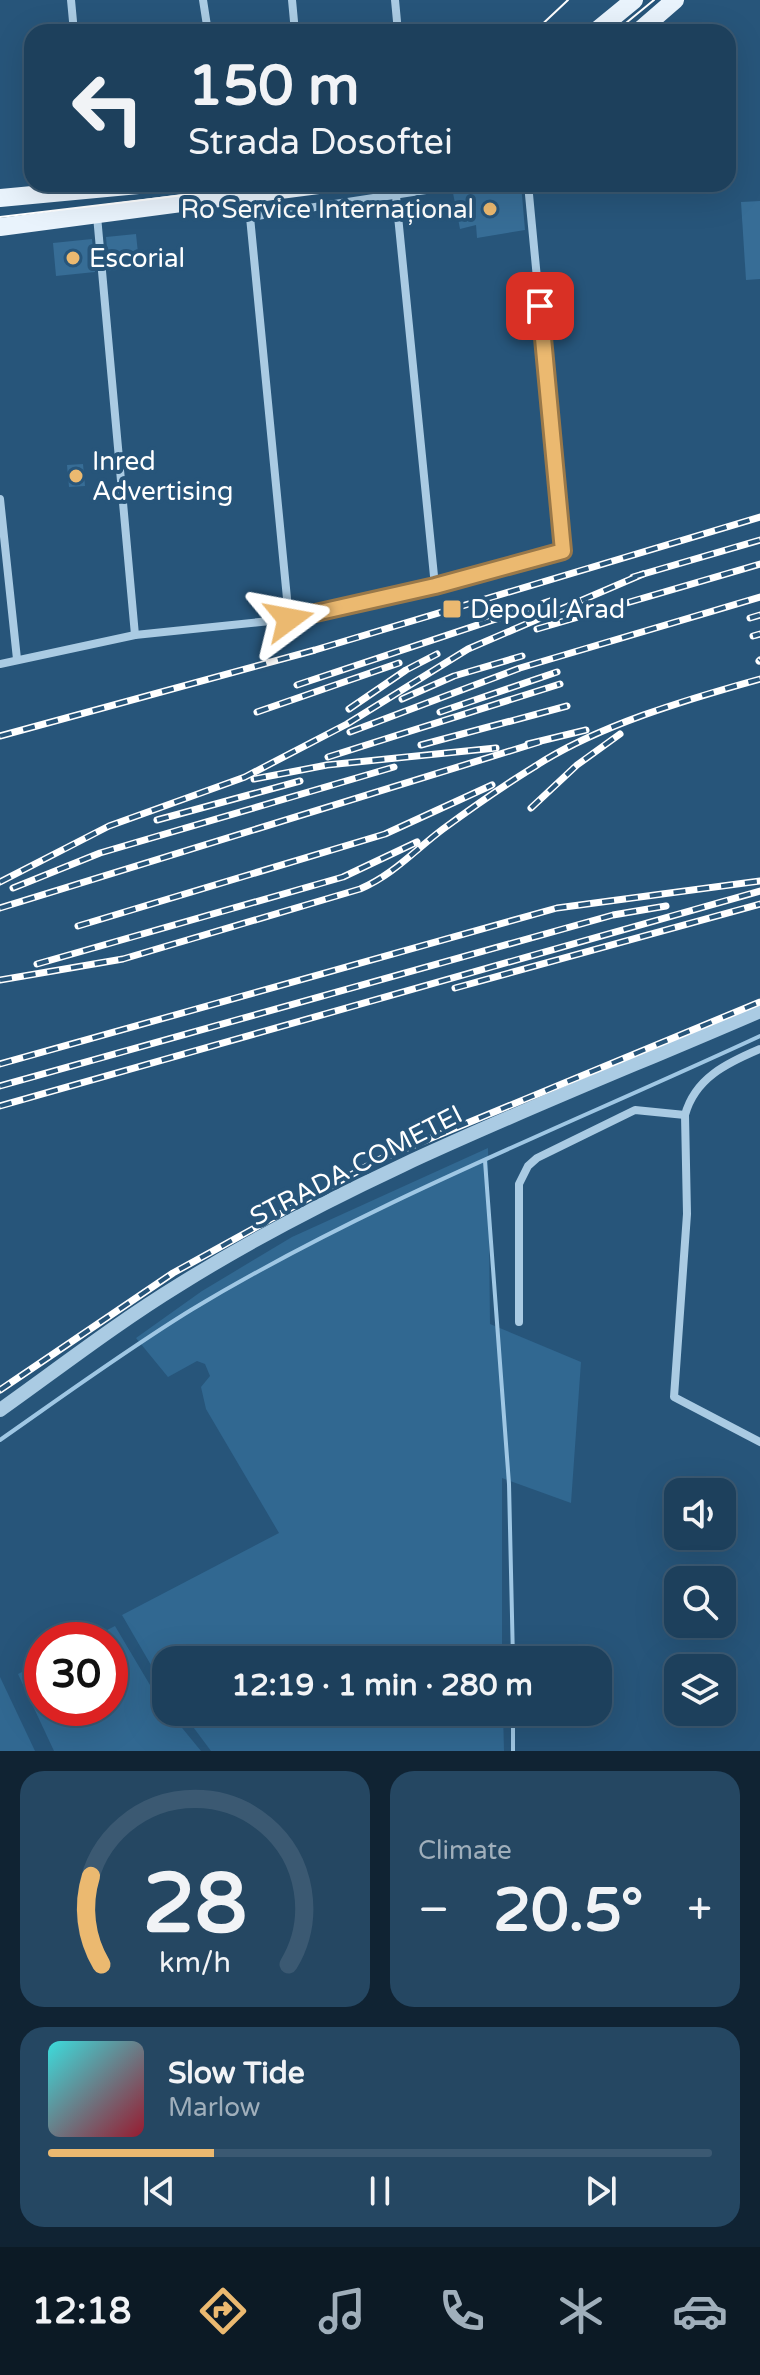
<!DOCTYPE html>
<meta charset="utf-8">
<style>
body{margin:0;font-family:"Varela Round",sans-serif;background:#254762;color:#f1f3f6;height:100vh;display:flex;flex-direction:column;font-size:30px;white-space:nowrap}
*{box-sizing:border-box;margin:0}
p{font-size:26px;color:#a0afbb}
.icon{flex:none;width:44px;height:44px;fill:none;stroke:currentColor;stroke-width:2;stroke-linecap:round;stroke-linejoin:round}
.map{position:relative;height:1751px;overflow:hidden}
.side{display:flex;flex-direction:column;gap:20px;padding:20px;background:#102333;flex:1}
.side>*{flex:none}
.banner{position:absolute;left:24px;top:24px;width:712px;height:168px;border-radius:24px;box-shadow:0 8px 32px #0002,0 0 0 2px #3b5972;background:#1d405c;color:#f1f3f6;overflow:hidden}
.buttons{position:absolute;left:664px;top:1478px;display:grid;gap:16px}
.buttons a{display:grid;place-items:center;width:72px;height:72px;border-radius:16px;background:#1d405c;box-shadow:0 8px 32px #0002,0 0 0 2px #3b5972;font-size:40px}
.speed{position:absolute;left:24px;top:1622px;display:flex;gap:16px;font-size:40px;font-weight:700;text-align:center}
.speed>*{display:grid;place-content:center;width:104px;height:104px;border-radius:50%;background:#1d405c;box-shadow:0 8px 32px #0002,0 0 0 2px #3b5972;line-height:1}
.speed .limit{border:12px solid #d22;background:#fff;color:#111}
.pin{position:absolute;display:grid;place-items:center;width:68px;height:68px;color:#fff;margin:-34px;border-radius:16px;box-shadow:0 4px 12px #0006}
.me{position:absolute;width:88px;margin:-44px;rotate:77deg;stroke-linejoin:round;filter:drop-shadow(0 0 6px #0008)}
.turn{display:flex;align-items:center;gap:28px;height:168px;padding:0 32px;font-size:36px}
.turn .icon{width:104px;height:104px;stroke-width:2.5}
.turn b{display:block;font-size:56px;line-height:68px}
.big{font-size:60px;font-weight:800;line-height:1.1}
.side .widget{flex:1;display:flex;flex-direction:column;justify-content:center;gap:12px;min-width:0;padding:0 28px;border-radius:24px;background:#254762}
.side .dial{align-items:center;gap:0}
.dial svg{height:208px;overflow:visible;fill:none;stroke:#3b5972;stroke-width:7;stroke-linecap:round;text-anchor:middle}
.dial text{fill:#f1f3f6;stroke:none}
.song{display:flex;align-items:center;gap:24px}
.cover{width:96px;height:96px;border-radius:12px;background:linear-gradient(135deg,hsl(180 70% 55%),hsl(350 70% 35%))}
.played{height:8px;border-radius:4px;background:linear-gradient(90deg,#ebb970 25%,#3b5972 25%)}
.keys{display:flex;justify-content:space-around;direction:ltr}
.heat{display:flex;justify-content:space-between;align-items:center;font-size:44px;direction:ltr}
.side .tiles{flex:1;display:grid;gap:20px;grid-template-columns:1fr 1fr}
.widget:last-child{grid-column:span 2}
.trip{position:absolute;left:152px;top:1646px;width:460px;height:80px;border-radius:24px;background:#1d405c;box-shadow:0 8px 32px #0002,0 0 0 2px #3b5972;font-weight:800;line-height:80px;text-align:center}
.tab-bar{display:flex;height:128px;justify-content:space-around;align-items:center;background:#0c1a25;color:#a0afbb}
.tab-bar .icon{width:56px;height:56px}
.tab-bar .active{color:#ebb970}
.tab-bar b{font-size:36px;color:#f1f3f6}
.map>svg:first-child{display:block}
.green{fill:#316891}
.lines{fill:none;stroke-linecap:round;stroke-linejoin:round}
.stream{stroke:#9fc7e4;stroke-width:4}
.building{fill:#376d96}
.minor{stroke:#aacbe3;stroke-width:8}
.tertiary{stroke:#aacbe3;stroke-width:14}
.primary{stroke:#e9f3fc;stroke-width:18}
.tram{stroke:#fff;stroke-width:2}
.rail-casing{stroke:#fff;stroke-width:7}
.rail{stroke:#27557a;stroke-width:4;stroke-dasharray:12;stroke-linecap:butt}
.route-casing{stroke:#997849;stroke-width:20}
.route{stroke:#ebb970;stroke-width:14}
.poi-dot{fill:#ebb970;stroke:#27557a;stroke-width:3}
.labels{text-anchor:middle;stroke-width:8;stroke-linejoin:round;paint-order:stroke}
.poi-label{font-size:26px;fill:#fff;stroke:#27557a;text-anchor:start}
.street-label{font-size:26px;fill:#fff;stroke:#27557a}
</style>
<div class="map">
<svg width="760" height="1751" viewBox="0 0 760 1751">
<rect width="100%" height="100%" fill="#27557a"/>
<g class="green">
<path d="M488 1148 490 1324 581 1362 571 1503 502 1478V1660H166V1691L122 1615 279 1533 206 1409 201 1387 210 1376 205 1364 197 1361 168 1377 136 1338 202 1291 292 1237Z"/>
<path d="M115 1626 166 1712H169L201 1751H54L18 1674 42 1662V1708H110V1640H87Z"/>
<path d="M0 1677 35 1751H0Z"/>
<path d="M182 1712H503L504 1751H211Z"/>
</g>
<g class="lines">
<g class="stream">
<path d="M485 1161 509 1484 513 1660"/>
<path d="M0 1440C63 1396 126 1350 191 1310 370 1202 571 1124 760 1036"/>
<path d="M513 1751V1712"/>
</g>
</g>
<g class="building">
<path d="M490 184H521L525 230 477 238 476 225 460 229 453 193Z"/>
<path d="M760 201V279L746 280 741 202Z"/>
<path d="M136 234 138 253 115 256 117 270 109 271 106 237Z"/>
<path d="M92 239 95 272 56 276 53 243Z"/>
<path d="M83 464 85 486 69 487 67 465Z"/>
</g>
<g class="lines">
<g class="minor">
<path d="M71 0 74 32"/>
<path d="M203 0 208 32"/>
<path d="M292 0 295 32"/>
<path d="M395 0 398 32"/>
<path d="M396 196 435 586"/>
<path d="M97 216 135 635"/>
<path d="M0 499 17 659"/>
<path d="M289 619 250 217 465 184"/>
<path d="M0 664 135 635 289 619 435 586 563 551 528 184"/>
<path d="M685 1115 687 1214 674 1397 760 1442"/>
<path d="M519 1322V1184L528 1166 537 1158 635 1110 685 1115C695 1078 727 1063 760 1049"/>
</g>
<path class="tertiary" d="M0 1410C59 1368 117 1323 179 1285 361 1171 564 1096 760 1011"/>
<g class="primary">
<path d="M595 32 634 0"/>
<path d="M638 32 675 0"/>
<path d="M0 198 149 184"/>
<path d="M0 227 326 184"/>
</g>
<g class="tram">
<path d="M534 32 568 0"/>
<path d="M615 32 654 0"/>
<path d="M0 217 277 184"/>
</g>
<g class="rail-casing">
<g id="rail">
<path d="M633 577 760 540"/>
<path d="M750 618 760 615"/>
<path d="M537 629 760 564"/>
<path d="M753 636 760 634"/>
<path d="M759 661 760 660"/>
<path d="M297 685 556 599"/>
<path d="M402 699 454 676 522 656"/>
<path d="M349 709 406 670 437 654"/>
<path d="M257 712 399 663"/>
<path d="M440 712 557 672"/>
<path d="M350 732 520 668 760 597"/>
<path d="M0 736 315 650 760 517"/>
<path d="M528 744 586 730"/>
<path d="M421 745 567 706"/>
<path d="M328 757 560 684"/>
<path d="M254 779 327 765 496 748"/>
<path d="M531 808 577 765 620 734"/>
<path d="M157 820 300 781"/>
<path d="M0 882 109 826 245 777 347 724 468 649 643 574"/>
<path d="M13 888 100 853 394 767"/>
<path d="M0 908 539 742"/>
<path d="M78 926 385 834 492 785"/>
<path d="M37 964 343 877 417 842"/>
<path d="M0 980 123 959 360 889C393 875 415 850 443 829 473 807 503 786 534 767 596 726 688 699 760 679"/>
<path d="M455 988 760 904"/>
<path d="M0 1064 557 908 760 881"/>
<path d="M0 1086 613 915 666 906"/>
<path d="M0 1106 760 891"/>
<path d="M0 1390 173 1273 378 1160 760 1002"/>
</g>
</g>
<use href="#rail" class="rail"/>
</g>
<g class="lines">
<g class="route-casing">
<path id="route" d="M289 619 435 586 563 551 540 306"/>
</g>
<use href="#route" class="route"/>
</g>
<g class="poi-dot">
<circle cx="490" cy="209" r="8"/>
<circle cx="73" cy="258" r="8"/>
<circle cx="76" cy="476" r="8"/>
<rect x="442" y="599" width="20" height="20" rx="4"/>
</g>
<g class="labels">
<g class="poi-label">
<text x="474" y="218" text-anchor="end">Ro Service Internațional</text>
<text x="89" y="267">Escorial</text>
<text x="92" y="470">Inred<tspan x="92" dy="30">Advertising</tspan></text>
<text x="470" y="618">Depoul Arad</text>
</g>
<g class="street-label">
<text transform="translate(356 1165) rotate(-27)" y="9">STRADA COMETEI</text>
</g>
</g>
</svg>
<div class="buttons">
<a><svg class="icon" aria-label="sound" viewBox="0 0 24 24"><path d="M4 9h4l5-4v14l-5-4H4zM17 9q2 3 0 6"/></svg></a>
<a><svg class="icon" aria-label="search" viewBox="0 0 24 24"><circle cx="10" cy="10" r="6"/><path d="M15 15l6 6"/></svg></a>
<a><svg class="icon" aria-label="layers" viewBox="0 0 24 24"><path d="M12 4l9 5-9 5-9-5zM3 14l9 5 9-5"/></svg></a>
</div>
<div class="speed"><div class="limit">30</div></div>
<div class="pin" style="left:540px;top:306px;background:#d93025"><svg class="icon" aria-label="arrive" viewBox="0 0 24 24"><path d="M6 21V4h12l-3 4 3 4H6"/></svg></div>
<svg class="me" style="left:289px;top:619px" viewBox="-20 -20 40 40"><path d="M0-17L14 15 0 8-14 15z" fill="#ebb970" stroke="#fff" stroke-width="4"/></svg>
<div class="trip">12:19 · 1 min · 280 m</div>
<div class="banner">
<div class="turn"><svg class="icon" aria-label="left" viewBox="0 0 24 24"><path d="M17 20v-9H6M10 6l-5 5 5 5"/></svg><div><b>150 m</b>Strada Dosoftei</div></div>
</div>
</div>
<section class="side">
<div class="tiles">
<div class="widget dial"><svg viewBox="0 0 100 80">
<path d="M14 69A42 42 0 1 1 86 69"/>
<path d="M14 69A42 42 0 0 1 10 35" stroke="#ebb970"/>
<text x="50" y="56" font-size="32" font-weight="700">28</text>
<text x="50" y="72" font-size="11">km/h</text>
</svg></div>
<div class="widget"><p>Climate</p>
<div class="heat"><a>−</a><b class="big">20.5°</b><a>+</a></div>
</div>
<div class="widget">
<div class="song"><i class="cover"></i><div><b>Slow Tide</b><p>Marlow</p></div></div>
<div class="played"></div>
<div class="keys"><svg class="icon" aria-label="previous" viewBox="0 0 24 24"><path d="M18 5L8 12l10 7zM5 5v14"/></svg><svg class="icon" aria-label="pause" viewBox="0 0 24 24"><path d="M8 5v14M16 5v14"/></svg><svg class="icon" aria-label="next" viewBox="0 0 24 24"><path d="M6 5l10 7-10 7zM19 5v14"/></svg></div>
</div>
</div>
</section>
<nav class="tab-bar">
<b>12:18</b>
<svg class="icon active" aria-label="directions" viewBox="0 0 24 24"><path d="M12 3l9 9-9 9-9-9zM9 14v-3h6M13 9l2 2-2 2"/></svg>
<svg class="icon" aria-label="music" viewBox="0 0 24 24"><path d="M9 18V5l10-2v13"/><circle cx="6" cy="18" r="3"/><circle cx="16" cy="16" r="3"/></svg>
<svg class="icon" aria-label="phone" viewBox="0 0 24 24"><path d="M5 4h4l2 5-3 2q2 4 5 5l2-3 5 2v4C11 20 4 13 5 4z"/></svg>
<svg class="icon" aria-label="climate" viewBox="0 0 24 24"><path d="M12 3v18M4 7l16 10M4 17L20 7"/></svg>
<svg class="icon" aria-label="car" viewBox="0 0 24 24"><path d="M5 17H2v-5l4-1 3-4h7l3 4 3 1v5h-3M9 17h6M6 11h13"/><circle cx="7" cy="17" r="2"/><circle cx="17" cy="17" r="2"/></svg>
</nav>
